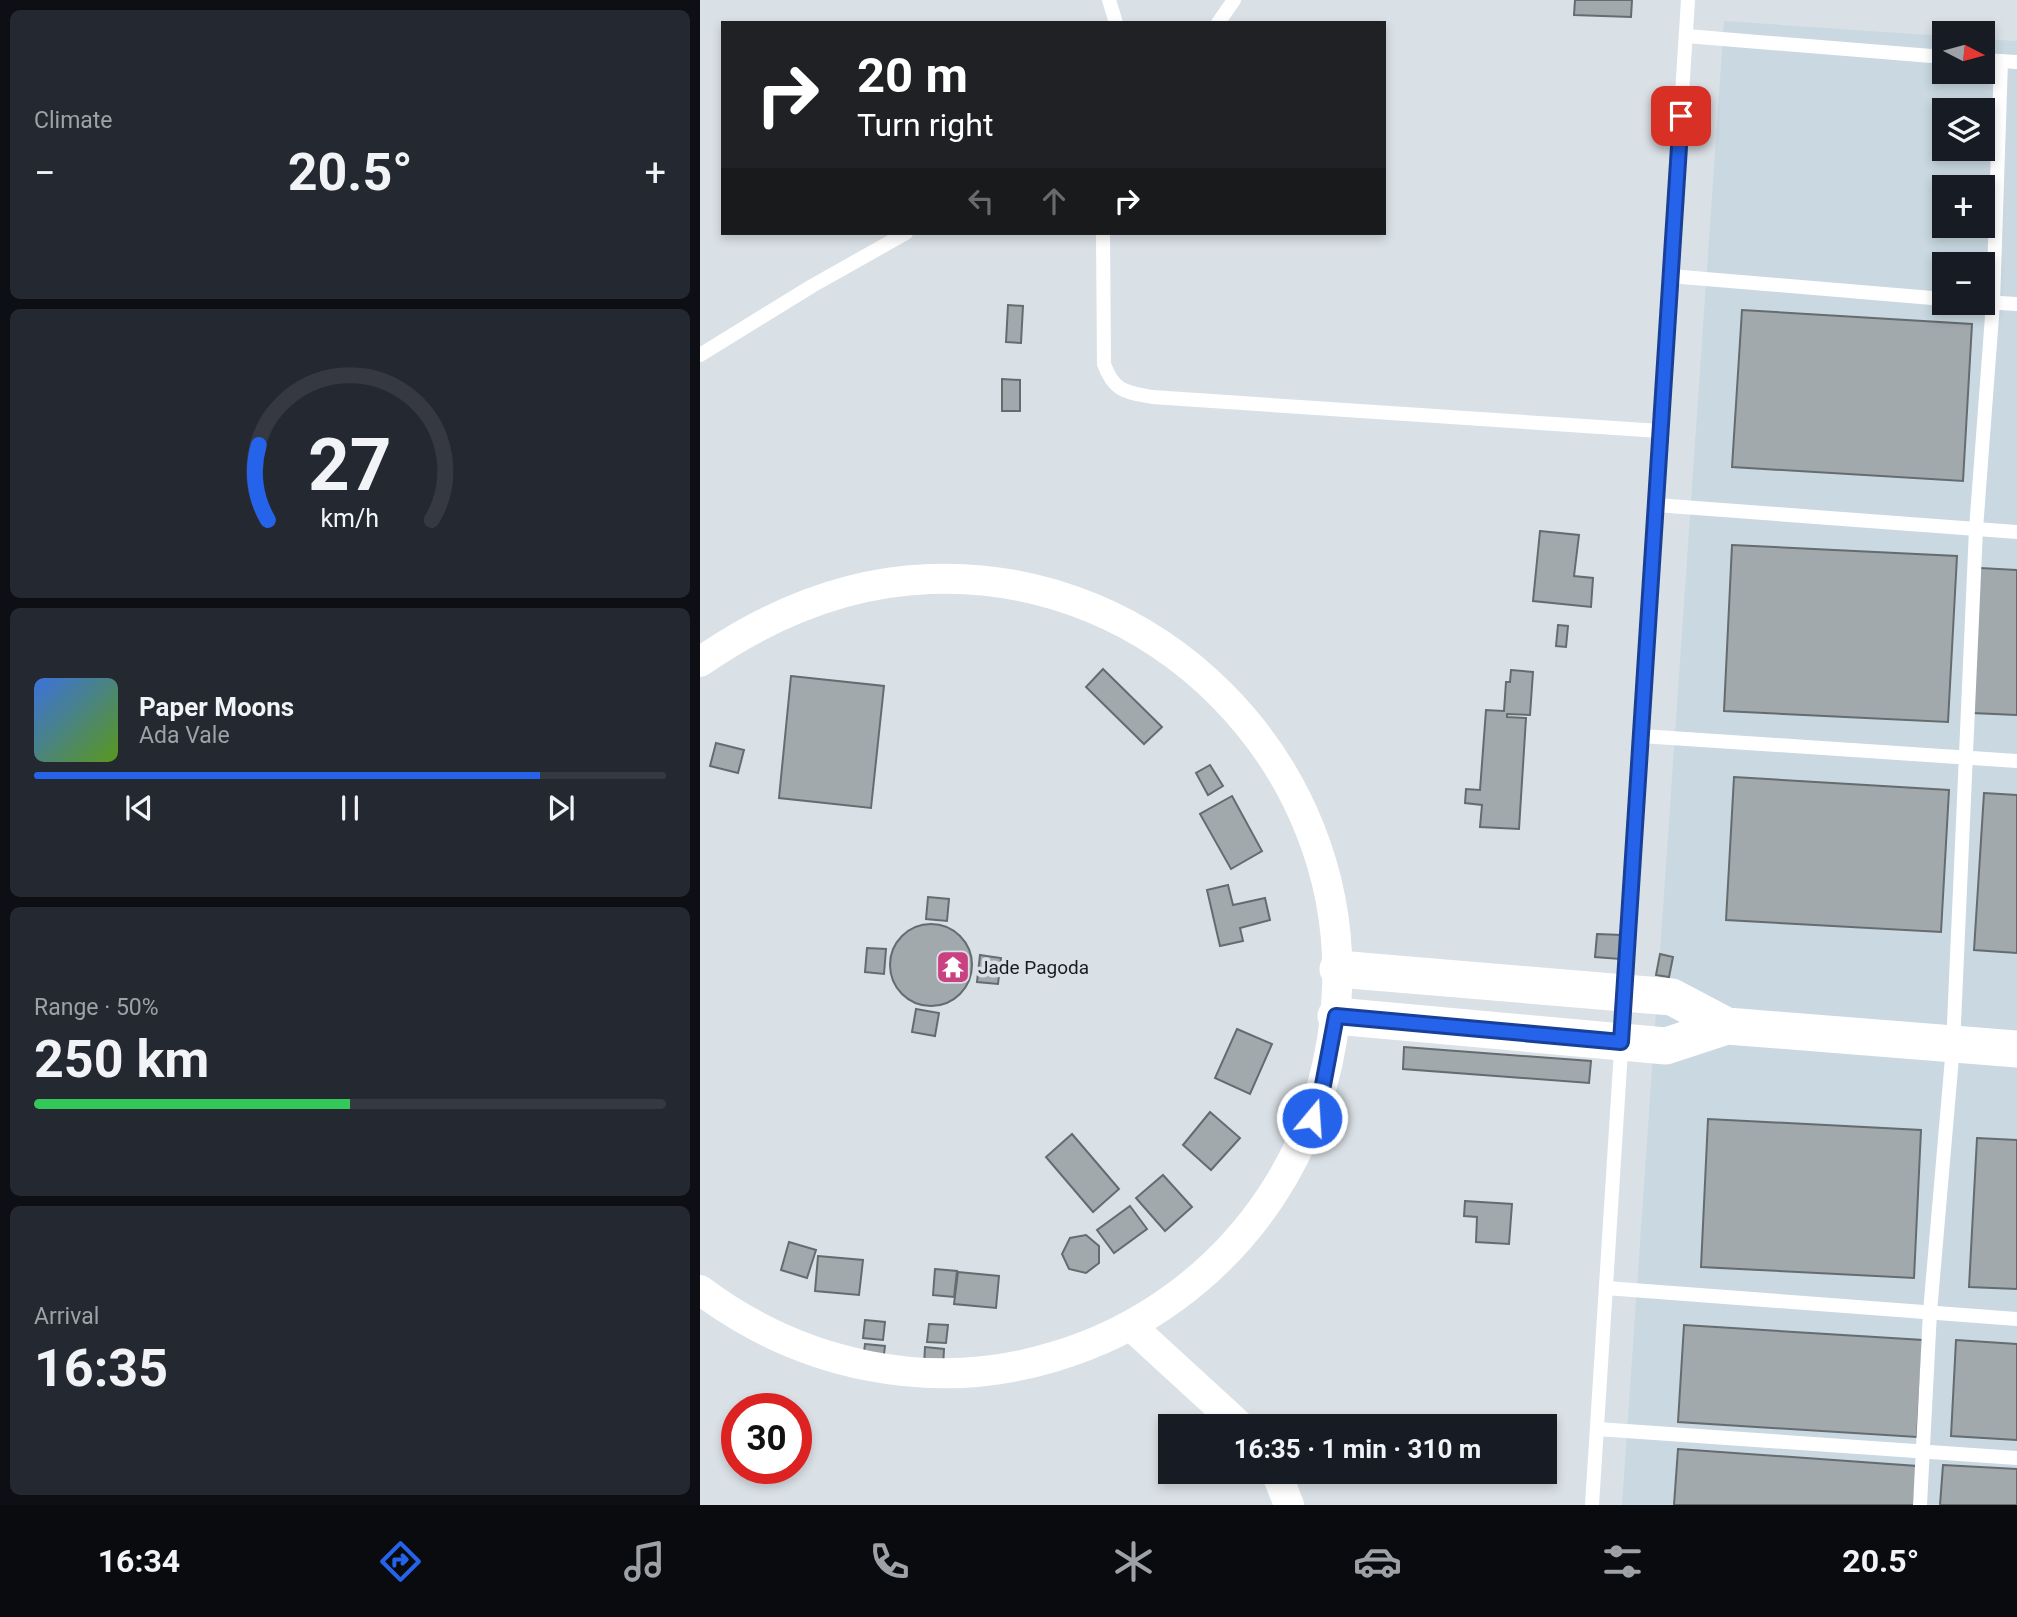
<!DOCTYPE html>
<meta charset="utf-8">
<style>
body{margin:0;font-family:Roboto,sans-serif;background:#242831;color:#f1f3f6;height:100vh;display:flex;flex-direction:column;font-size:26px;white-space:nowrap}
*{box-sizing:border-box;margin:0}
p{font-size:23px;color:#9ea1a6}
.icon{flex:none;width:38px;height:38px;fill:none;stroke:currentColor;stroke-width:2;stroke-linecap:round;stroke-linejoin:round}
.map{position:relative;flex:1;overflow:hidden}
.panel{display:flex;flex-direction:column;gap:10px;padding:10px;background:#0d0f14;width:700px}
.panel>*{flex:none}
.banner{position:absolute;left:21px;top:21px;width:665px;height:214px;border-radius:0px;box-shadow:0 4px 10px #0003;background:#202124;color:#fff;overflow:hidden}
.needle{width:46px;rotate:96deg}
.tools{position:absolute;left:1232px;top:21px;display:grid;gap:14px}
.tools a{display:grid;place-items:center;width:63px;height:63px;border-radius:0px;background:#171b24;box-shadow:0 4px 10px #0003;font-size:35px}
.speed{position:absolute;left:21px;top:1393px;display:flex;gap:14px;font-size:35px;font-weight:700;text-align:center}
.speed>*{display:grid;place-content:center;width:91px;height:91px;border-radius:50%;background:#171b24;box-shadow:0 4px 10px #0003;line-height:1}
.speed .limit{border:10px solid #d22;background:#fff;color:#111}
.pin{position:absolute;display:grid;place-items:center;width:60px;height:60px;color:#fff;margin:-30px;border-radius:14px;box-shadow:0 4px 10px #0006}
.me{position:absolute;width:77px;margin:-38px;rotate:18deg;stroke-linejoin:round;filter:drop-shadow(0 0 5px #0008)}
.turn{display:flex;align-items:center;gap:24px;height:147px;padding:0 21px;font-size:32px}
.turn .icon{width:91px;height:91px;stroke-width:2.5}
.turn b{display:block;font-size:49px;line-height:60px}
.lanes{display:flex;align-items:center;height:66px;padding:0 21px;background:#0003;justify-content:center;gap:35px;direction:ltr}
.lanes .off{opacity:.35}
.big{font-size:52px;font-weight:700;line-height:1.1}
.panel .widget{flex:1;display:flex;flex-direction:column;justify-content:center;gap:10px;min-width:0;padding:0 24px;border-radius:10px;background:#242831}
.panel .dial{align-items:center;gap:0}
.dial svg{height:182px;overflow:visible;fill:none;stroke:#363941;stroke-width:7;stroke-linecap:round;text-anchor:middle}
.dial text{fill:#f1f3f6;stroke:none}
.song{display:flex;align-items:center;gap:21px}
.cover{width:84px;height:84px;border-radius:10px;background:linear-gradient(135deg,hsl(220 70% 55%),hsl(90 70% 35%))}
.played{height:7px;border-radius:4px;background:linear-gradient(90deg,#2563eb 80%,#363941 80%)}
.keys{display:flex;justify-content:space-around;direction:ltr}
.heat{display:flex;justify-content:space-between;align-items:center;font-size:38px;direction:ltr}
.charge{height:10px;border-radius:5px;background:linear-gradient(90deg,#34c759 50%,#363941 0)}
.trip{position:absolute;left:458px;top:1414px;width:399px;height:70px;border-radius:0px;background:#171b24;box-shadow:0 4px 10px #0003;font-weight:700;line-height:70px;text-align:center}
.tab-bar{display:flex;height:112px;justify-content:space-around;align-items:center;background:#090b0e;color:#9ea1a6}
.tab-bar .icon{width:49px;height:49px}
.tab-bar .current{color:#2563eb}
.tab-bar b{font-size:32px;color:#f1f3f6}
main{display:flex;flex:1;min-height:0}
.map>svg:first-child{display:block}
.built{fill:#c9d8e1;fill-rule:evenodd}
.building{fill:#a1a9ad;stroke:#656c70;stroke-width:2}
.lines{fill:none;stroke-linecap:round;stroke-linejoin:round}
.service{stroke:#fff;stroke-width:14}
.minor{stroke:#fff;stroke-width:30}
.tertiary{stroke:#fff;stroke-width:37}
.route-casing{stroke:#184099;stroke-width:18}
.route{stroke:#2563eb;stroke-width:12}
.labels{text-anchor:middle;stroke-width:7;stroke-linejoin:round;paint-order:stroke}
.poi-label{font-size:19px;fill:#191c1e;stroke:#dae1e6;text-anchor:start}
</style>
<main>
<section class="panel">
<div class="widget"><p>Climate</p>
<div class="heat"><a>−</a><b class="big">20.5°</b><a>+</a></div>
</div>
<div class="widget dial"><svg viewBox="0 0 100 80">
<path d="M14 69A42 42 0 1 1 86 69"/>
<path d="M14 69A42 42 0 0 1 10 36" stroke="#2563eb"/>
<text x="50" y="56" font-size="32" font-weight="700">27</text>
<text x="50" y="72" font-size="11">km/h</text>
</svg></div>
<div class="widget">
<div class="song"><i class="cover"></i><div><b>Paper Moons</b><p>Ada Vale</p></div></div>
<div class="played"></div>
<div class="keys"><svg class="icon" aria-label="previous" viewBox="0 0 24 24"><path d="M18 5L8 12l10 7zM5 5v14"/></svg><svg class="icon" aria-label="pause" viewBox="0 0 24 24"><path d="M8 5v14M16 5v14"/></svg><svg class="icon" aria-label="next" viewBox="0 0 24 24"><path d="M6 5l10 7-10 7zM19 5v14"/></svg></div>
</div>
<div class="widget"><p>Range · 50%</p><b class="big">250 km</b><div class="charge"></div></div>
<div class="widget"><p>Arrival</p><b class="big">16:35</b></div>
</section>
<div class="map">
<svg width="1317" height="1505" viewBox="0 0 1317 1505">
<rect width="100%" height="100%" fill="#dae1e6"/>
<path class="built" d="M1024 21 1244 36V72H1283V39L1317 41V1505H922ZM1244 110H1283V149H1244ZM1244 187H1283V226H1244ZM1244 264H1283V303H1244Z"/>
<g class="building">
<path d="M875 0H932L931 17 874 15Z"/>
<path d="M308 305 323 306 321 343 306 342Z"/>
<path d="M1042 310 1272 324 1263 481 1032 467Z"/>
<path d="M302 379 320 380V411H302Z"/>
<path d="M840 531 879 535 874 576 893 578 891 607 833 601Z"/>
<path d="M1032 545 1257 556 1248 722 1024 711Z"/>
<path d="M1280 568 1317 570V715L1272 713Z"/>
<path d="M858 625 868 626 866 647 856 646Z"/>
<path d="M403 669 462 727 444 744 386 687Z"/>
<path d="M811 670 833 672 830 715 807 714V717L826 718 819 829 780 827 782 805 765 803 766 789 780 790 786 710 804 711 806 682H810Z"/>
<path d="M91 676 184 686 171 808 79 798Z"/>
<path d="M16 743 44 750 38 773 10 766Z"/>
<path d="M510 765 523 786 508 795 496 773Z"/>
<path d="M1034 777 1249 790 1241 932 1026 920Z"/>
<path d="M1284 793 1317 795V953L1274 950Z"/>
<path d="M532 796 562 851 531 869 500 814Z"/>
<path d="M528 885 533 905 565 898 570 920 540 928 543 941 520 946 507 890Z"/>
<path d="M228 897 249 899 247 921 226 919Z"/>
<circle cx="231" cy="965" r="41"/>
<path d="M897 934 922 935 920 959 895 957Z"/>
<path d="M167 948 186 949 184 974 165 972Z"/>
<path d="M960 954 973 957 969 977 956 975Z"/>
<path d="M280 955 301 958 298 984 277 982Z"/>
<path d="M216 1009 239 1013 235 1036 212 1032Z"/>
<path d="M537 1029 572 1044 550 1094 515 1078Z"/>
<path d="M704 1047 891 1061 889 1083 703 1069Z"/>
<path d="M510 1112 540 1138 511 1170 483 1145Z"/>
<path d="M1008 1119 1221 1130 1214 1278 1001 1267Z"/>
<path d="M372 1134 419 1189 393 1212 346 1157Z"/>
<path d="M1277 1138 1317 1140V1289L1269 1287Z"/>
<path d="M463 1175 492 1207 465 1231 436 1198Z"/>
<path d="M765 1201 812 1204 809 1244 776 1242 777 1217 764 1216Z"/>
<path d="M430 1206 447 1229 414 1253 397 1230Z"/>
<path d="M386 1235 399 1246V1263L386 1273 369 1269 362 1254 370 1238Z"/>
<path d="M89 1242 116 1250 107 1278 81 1270Z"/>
<path d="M118 1256 163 1260 159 1295 115 1291Z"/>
<path d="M235 1269 257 1271 254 1297 233 1295Z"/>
<path d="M258 1272 299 1276 296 1308 254 1304Z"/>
<path d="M165 1320 185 1322 183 1340 163 1338Z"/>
<path d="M229 1324 248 1325 246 1343 227 1342Z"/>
<path d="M984 1325 1223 1340 1217 1437 978 1422Z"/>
<path d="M1256 1340 1317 1344V1440L1251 1436Z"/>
<path d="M165 1344 185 1346 183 1362 163 1360Z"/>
<path d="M225 1347 244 1349 243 1367 224 1366Z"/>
<path d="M978 1449 1217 1466 1214 1505H974Z"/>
<path d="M1243 1465 1317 1469V1505H1240Z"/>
</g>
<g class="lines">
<g class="service">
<path d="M409 0 416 23"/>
<path d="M518 23 534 0"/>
<path d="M986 36 1244 57"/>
<path d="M1283 60 1317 62"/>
<path d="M403 233 404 364C414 392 426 392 452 397L960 431"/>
<path d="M970 276 1244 299"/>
<path d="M1283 302 1317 304"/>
<path d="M0 355 112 286 206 233"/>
<path d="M956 505 1317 532"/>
<path d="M941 736 1317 761"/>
<path d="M906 1288 1317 1319"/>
<path d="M897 1429 1317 1458"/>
<path d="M892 1505 988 0"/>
<path d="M1220 1505 1230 1312 1253 1046 1276 529 1293 303 1301 61"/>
</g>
<g class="minor">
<path d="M0 662C69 614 144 582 230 579 457 570 647 763 637 989 634 1064 612 1135 570 1198 518 1275 442 1331 353 1357 231 1394 101 1366 0 1290"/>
<path d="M431 1326 540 1426"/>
<path d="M576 1472 589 1505"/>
</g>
<g class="tertiary">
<path d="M638 969 972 997 1027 1026 1317 1049"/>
<path d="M636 1016 966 1046 1027 1026"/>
</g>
</g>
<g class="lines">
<g class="route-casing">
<path id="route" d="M612 1118 623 1085 636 1016 921 1042 981 116"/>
</g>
<use href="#route" class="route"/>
</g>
<defs>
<g id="temple-square" transform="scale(1.75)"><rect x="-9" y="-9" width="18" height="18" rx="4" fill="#c94180" stroke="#dae1e6"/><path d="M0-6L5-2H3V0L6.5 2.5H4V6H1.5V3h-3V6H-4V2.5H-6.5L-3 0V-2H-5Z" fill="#fff"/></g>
</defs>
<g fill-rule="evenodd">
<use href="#temple-square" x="253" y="967"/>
</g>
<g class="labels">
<g class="poi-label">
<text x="278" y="974">Jade Pagoda</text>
</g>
</g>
</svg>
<div class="tools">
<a><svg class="needle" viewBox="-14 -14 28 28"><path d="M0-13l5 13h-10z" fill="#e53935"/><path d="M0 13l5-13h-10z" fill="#9ea1a6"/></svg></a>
<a><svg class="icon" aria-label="layers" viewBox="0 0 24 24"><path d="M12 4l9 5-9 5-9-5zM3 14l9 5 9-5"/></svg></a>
<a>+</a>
<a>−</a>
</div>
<div class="speed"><div class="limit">30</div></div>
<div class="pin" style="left:981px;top:116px;background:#d93025"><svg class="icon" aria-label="arrive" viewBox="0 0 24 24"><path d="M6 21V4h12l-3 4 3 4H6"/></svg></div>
<svg class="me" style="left:612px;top:1118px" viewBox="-20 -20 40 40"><circle r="17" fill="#2563eb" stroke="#fff" stroke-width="3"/><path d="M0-11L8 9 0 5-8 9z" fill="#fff"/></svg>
<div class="trip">16:35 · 1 min · 310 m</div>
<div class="banner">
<div class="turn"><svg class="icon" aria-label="right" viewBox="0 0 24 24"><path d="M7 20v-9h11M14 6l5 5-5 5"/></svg><div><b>20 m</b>Turn right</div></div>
<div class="lanes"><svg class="icon off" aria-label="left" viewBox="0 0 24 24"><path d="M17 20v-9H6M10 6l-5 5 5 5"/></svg><svg class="icon off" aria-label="ahead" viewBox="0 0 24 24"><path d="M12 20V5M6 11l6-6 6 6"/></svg><svg class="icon" aria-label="right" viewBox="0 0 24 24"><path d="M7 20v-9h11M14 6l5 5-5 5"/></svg></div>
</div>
</div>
</main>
<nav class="tab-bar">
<b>16:34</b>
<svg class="icon current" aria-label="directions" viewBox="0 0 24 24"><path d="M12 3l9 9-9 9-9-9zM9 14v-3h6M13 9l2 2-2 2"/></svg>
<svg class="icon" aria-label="music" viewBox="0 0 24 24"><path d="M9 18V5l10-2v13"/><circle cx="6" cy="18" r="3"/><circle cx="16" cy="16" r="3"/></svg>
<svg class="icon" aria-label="phone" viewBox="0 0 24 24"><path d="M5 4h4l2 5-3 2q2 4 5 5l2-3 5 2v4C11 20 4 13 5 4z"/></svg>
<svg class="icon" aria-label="climate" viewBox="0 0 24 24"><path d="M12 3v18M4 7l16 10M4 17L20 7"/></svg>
<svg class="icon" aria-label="car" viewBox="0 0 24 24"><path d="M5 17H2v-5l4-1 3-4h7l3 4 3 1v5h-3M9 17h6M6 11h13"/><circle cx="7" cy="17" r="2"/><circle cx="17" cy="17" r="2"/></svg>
<svg class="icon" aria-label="filters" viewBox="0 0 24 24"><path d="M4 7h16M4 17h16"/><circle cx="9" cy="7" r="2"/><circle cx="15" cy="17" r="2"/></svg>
<b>20.5°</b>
</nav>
